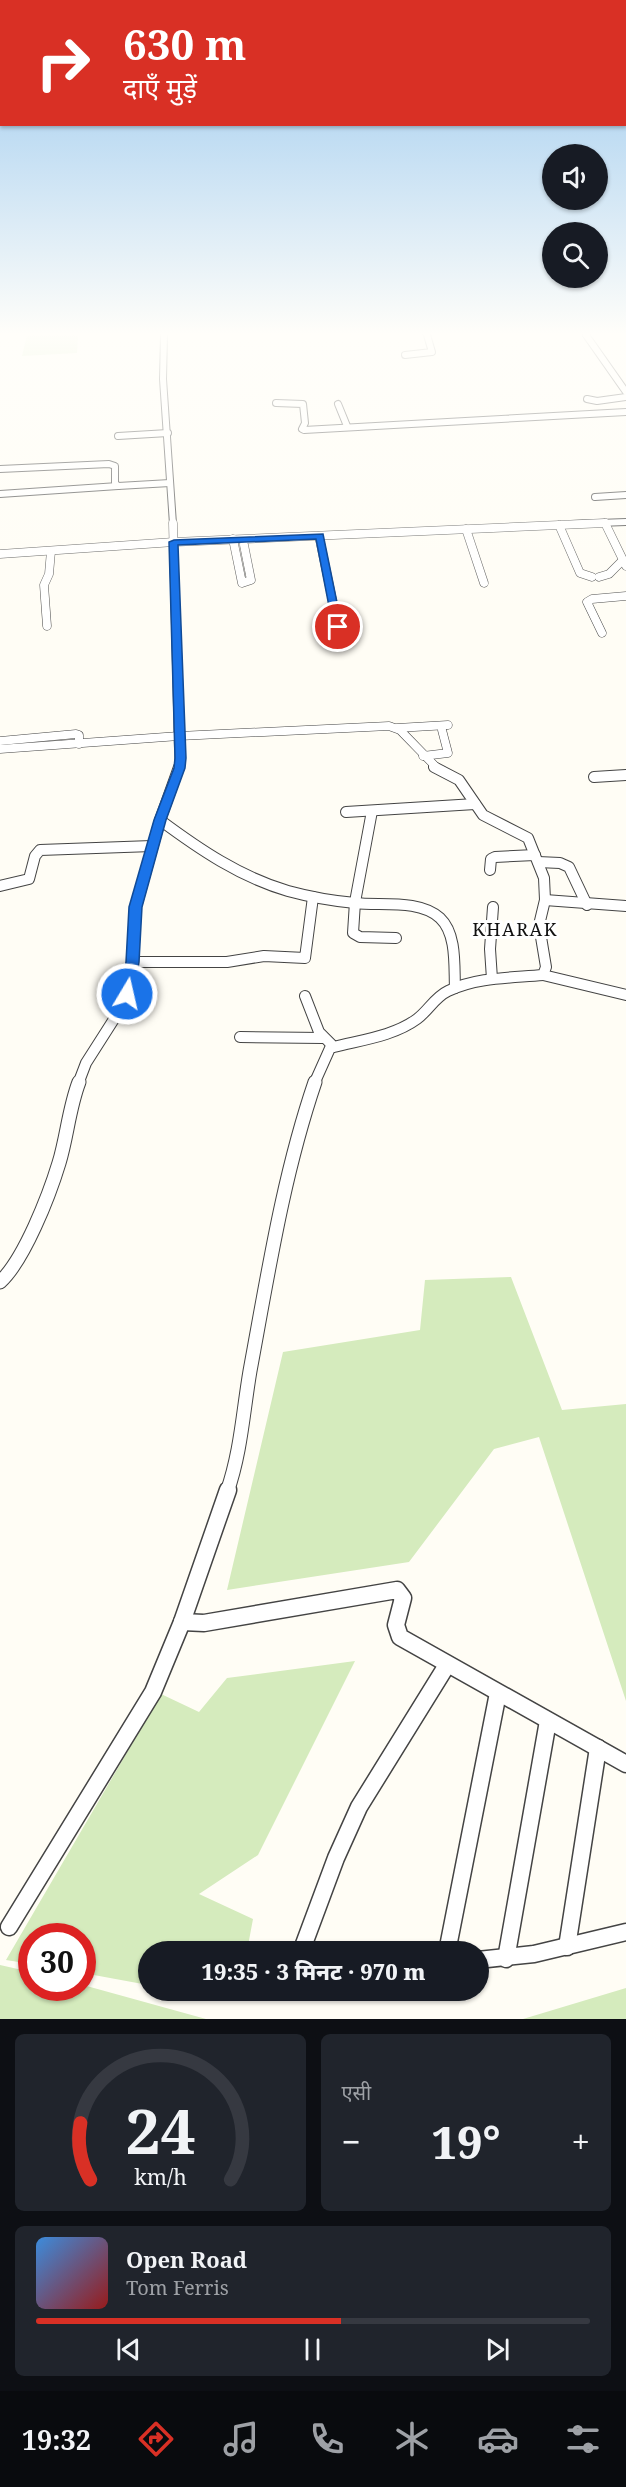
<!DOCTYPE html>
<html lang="hi">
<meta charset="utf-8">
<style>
body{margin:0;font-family:"Noto Serif","Noto Sans Devanagari",serif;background:#20242c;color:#f1f3f6;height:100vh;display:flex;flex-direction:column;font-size:22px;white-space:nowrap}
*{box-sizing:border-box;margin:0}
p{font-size:20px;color:#9ea1a6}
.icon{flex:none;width:33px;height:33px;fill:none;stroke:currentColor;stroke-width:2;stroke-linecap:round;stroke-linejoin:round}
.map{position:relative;height:2019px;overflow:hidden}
.panel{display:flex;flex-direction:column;gap:15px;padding:15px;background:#0d0f14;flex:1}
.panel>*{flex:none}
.top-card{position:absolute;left:0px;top:0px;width:627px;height:126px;box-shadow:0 2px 4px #0004;background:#d93025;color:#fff;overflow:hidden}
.buttons{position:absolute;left:542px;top:144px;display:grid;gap:12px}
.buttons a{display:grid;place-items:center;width:66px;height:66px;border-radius:50%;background:#171b24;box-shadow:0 2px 4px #0004;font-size:30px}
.speed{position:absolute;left:18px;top:1923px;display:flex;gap:12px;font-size:30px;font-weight:700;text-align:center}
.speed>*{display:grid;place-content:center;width:78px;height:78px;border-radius:50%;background:#171b24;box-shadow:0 2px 4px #0004;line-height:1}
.speed .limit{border:9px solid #d22;background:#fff;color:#111}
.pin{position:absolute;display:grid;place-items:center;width:51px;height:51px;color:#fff;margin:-26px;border:3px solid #fff;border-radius:50%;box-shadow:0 2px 6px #0007}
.me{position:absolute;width:66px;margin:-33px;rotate:9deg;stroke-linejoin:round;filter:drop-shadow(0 0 4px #0008)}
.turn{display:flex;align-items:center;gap:21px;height:126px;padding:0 24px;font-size:27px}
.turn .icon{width:78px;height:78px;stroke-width:2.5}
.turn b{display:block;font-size:42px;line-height:51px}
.big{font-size:45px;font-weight:800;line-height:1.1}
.panel .widget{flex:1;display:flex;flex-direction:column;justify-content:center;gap:9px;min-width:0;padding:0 21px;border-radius:9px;background:#20242c}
.panel .dial{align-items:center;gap:0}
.dial svg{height:156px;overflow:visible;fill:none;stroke:#363941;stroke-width:7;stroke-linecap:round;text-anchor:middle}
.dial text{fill:#f1f3f6;stroke:none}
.song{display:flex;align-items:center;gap:18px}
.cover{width:72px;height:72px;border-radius:9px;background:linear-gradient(135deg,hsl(210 70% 55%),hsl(0 70% 35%))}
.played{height:6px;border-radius:3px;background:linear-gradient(90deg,#d93025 55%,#363941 55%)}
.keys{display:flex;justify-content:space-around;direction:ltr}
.heat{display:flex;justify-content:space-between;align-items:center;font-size:33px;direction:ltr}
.panel .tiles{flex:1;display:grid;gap:15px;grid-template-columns:1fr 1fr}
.widget:last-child{grid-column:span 2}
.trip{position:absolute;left:138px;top:1941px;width:351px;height:60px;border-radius:30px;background:#171b24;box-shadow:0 2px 4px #0004;font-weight:800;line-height:60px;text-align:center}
.tab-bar{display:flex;height:96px;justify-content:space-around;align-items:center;background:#090b0e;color:#9ea1a6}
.tab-bar .icon{width:42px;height:42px}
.tab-bar .current{color:#d93025}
.tab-bar b{font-size:27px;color:#f1f3f6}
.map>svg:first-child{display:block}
.green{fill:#d5ebbd}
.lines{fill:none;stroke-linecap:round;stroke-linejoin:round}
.minor-far4-casing{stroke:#444;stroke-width:8}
.minor-far3-casing{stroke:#444;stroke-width:9}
.minor-far2-casing{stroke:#444;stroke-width:12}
.minor-far1-casing{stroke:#444;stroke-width:15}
.minor-casing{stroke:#444;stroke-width:19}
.minor-far4{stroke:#fff;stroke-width:6}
.minor-far3{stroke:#fff;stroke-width:8}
.minor-far2{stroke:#fff;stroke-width:10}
.minor-far1{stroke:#fff;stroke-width:13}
.minor{stroke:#fff;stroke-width:16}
.route{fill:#1a73e8;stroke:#114b97;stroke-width:1.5}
.labels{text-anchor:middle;stroke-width:6;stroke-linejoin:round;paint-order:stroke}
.neighbourhood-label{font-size:18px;letter-spacing:1.5px;fill:#111;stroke:#fff}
</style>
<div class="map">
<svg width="626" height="2019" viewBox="0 0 626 2019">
<rect width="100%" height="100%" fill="#fffdf5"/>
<g class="green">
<path d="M27 335H78L77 353 22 356Z"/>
<path d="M511 1277 562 1410 626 1404V1701L539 1437 494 1449 409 1562 227 1590 283 1352 420 1330 425 1280Z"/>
<path d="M355 1661 258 1855 199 1894 253 1919 247 1951 148 1952V1985L83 1973 82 1936H32L31 1964 6 1960 161 1694 199 1712 227 1678Z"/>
<path d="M0 1965 31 1972 32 1988H82L83 1985 206 2019H0Z"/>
<path d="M626 1988V2019H523Z"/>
</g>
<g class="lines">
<g class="minor-far4-casing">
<g id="minor-far4">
<path d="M164 335 163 379 173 524"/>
<path d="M586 335 626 392"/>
<path d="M405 355 432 352 427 335"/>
<path d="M587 399 597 401 626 397"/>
<path d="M276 403 303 404 305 423 302 429 304 430 626 412"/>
<path d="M338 404 347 426"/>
<path d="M118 436 168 433"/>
<path d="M0 469 109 464 115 466V483L118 486 170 483"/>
<path d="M0 494 118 486"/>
<path d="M595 497 626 495"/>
<path d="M571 524 626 522"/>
</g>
</g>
<g class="minor-far3-casing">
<g id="minor-far3">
<path d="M173 523 179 768"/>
<path d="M605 523 626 566"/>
<path d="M559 525 580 573 592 577"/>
<path d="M466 529 484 583"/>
<path d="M319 536 338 627"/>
<path d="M233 539 242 583 251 580 244 545"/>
<path d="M0 554 174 542 605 523"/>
<path d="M599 577 609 574 623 560"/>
<path d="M47 626 44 585 49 574 51 551"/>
<path d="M602 633 587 602 592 599 626 596"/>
<path d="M397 728 448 725"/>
<path d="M0 741 76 734 79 735V744"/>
<path d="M0 749 179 736 389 726 400 730 437 768"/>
<path d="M423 756 448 753 442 730"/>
</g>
</g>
<g class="minor-far2-casing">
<g id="minor-far2">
<path d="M594 777 626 775"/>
<path d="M372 811 355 902 353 933 360 937 396 938"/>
<path d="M346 812 475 804"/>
<path d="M160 820C199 849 240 877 288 891 310 897 333 901 355 903 381 906 419 899 440 918 457 934 454 966 455 988"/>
<path d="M538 862 560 863 569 867 587 905"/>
<path d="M490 870 491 859 495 857 535 855"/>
<path d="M0 886 29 879 35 856 40 850 152 846"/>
<path d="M545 900 626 906"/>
<path d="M132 962H227L264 956 305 958 313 897"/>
<path d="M543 975 626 995"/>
<path d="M492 979 490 949 493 907"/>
<path d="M305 996 319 1032 334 1047C361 1040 394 1036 417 1019 428 1011 435 997 448 991 477 977 511 978 543 975L546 967 539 925 545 900 544 878 528 838 483 815 459 780 434 767"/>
<path d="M240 1037 323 1038"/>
<path d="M78 1084 86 1063 123 1005 132 962 136 907 160 820 179 767"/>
<path d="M314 1084 331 1046"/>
</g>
</g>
<g class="minor-far1-casing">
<g id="minor-far1">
<path d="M0 1282C24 1260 49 1196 59 1163 67 1137 69 1108 79 1082"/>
<path d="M227 1492C241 1452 243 1412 250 1371 268 1274 283 1176 315 1082"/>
</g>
</g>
<g class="minor-casing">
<g id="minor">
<path d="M182 1622 204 1623 397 1590 403 1598 396 1625 400 1637 626 1764"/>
<path d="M9 1927 153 1692 182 1622 228 1490"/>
<path d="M567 1947 598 1748"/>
<path d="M301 1952 336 1858 359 1807 447 1665"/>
<path d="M447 1952 498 1693"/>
<path d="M506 1959 548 1721"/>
<path d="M478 1960 534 1954 626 1932"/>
</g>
</g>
<use href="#minor-far4" class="minor-far4"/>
<use href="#minor-far3" class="minor-far3"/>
<use href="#minor-far2" class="minor-far2"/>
<use href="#minor-far1" class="minor-far1"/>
<use href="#minor" class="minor"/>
</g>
<linearGradient id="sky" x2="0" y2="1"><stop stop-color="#95c6ee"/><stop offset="0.54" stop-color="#fffefa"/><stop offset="1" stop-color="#fffefa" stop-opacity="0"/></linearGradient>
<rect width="626" height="618" fill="url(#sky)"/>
<path class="route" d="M323 534 342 627 338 630 333 627 316 539 178 545 186 758 185 768 166 820 142 907 139 962 134 994 132 997H123L121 994 126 962 129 907 154 820 174 768 175 758 169 542 174 540Z"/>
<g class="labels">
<g class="neighbourhood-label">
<text x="515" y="936">KHARAK</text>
</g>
</g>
</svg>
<div class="buttons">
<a><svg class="icon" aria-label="sound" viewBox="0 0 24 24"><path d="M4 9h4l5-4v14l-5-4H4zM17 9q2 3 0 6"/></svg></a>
<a><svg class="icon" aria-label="search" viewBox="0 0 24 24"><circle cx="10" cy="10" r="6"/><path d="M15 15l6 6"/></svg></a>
</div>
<div class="speed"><div class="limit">30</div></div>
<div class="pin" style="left:338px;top:627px;background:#d93025"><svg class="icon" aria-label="arrive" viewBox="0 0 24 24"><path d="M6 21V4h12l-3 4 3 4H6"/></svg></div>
<svg class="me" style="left:127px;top:994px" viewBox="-20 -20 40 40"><circle r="17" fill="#1a73e8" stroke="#fff" stroke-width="3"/><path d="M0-11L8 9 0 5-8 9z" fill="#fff"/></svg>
<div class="trip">19:35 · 3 मिनट · 970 m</div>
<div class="top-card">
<div class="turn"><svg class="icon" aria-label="right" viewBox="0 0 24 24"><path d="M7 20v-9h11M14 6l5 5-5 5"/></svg><div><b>630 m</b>दाएँ मुड़ें</div></div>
</div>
</div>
<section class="panel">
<div class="tiles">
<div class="widget dial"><svg viewBox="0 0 100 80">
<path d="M14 69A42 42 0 1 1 86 69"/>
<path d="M14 69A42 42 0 0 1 9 40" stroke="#d93025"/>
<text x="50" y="56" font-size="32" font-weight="700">24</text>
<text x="50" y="72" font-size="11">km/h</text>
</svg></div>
<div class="widget"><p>एसी</p>
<div class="heat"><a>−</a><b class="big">19°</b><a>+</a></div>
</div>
<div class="widget">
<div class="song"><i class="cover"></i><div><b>Open Road</b><p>Tom Ferris</p></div></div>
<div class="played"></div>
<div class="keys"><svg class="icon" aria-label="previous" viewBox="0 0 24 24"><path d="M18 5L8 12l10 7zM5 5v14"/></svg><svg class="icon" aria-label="pause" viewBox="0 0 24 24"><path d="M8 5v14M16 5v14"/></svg><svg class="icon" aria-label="next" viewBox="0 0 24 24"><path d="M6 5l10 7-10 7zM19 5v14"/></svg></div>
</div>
</div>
</section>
<nav class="tab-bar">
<b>19:32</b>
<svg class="icon current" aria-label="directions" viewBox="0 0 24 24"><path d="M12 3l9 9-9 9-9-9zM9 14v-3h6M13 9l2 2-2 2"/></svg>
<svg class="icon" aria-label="music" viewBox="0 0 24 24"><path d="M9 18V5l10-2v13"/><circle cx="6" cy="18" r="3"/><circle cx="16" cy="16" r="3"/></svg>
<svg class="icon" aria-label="phone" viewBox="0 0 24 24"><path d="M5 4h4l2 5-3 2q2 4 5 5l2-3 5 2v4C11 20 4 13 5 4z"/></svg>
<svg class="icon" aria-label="climate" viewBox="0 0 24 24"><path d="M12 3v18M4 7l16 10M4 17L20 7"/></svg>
<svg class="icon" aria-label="car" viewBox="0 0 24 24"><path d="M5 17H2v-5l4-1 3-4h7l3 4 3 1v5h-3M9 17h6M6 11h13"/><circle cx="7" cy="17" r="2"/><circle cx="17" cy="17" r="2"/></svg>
<svg class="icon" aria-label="filters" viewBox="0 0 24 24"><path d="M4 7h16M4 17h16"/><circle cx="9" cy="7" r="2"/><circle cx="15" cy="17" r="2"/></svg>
</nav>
